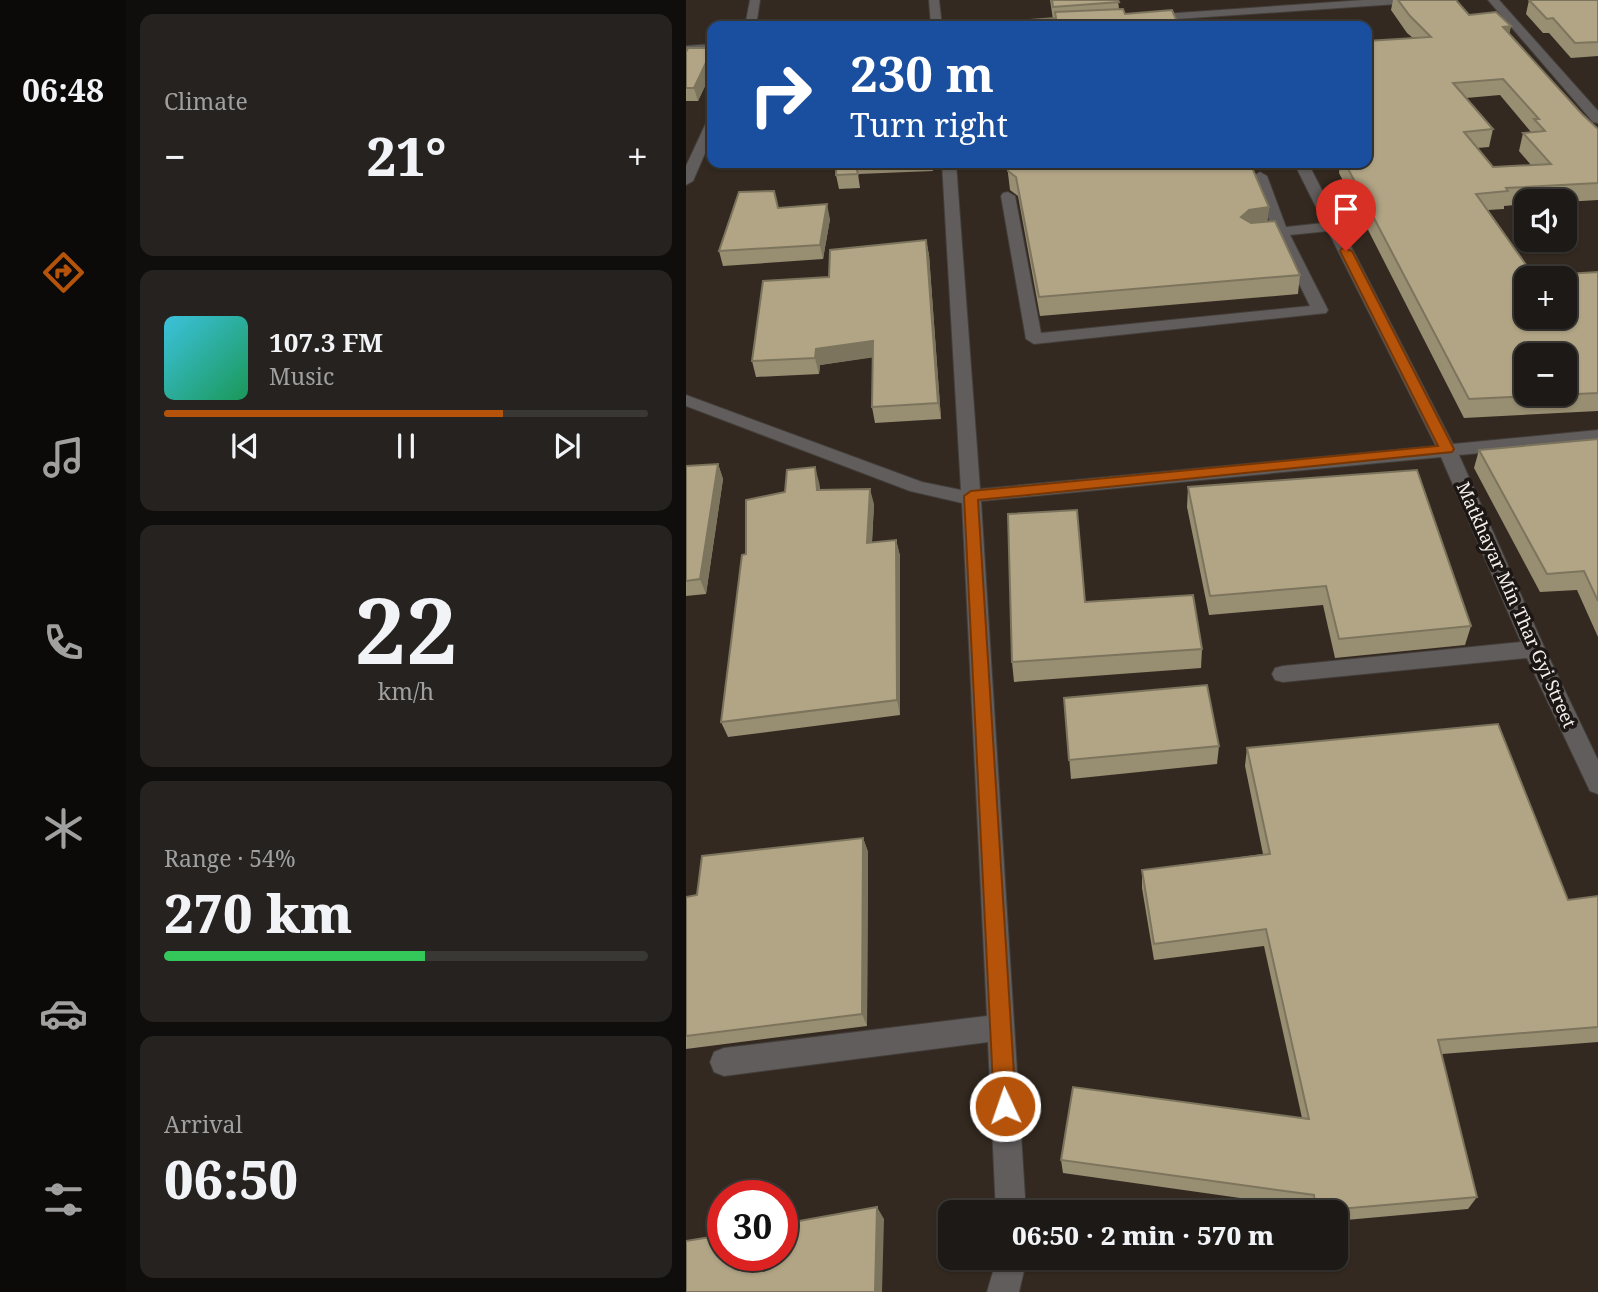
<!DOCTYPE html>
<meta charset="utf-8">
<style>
body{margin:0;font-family:"Noto Serif",serif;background:#25221f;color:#f1f3f6;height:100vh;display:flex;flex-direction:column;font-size:26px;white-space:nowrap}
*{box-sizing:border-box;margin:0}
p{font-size:23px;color:#a0a0a1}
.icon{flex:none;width:38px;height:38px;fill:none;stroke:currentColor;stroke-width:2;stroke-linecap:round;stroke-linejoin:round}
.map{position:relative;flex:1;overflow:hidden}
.side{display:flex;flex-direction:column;gap:14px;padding:14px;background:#0f0e0c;width:560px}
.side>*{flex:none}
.guide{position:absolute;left:21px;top:21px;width:665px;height:147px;border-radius:14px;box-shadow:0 2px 5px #0004,0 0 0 2px #3a3835;background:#1a4fa0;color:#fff;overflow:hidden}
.controls{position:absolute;left:828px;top:189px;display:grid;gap:14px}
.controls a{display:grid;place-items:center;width:63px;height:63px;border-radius:14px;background:#1c1916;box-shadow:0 2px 5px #0004,0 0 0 2px #3a3835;font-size:35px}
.speed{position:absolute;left:21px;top:1180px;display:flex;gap:14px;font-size:35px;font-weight:700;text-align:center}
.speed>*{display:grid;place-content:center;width:91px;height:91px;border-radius:50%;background:#1c1916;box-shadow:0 2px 5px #0004,0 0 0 2px #3a3835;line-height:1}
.speed .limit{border:10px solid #d22;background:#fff;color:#111}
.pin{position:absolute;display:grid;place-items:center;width:60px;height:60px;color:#fff;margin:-72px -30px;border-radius:50% 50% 50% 0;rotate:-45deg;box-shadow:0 0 7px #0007}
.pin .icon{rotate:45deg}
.me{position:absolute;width:77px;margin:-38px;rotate:357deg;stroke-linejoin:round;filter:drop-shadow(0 0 5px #0008)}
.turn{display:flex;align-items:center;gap:24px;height:147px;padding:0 28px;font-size:32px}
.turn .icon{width:91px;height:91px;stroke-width:2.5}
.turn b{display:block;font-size:49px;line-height:60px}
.big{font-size:52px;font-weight:800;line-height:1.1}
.side .card{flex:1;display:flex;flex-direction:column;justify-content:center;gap:10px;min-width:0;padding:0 24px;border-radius:14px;background:#25221f}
.side .dial{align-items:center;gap:0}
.dial b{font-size:91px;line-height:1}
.song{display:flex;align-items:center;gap:21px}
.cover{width:84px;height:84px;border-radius:10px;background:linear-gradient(135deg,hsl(190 70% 55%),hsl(150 70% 35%))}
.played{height:7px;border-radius:4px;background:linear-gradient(90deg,#b45309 70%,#3a3835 70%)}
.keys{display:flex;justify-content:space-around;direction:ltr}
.heat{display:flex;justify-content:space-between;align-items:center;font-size:38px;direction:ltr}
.charge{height:10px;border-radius:5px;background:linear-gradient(90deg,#34c759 54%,#3a3835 0)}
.trip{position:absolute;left:252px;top:1200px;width:410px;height:70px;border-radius:14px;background:#1c1916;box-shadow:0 2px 5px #0004,0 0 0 2px #3a3835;font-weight:800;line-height:70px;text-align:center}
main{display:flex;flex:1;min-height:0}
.menu{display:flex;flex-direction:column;width:126px;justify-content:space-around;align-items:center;background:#0b0a09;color:#a0a0a1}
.menu .icon{width:49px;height:49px}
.menu .current{color:#b45309}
.menu b{font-size:32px;color:#f1f3f6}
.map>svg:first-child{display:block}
.built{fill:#332920;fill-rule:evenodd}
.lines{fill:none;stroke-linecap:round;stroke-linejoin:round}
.minor-casing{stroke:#433e3a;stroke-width:2}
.minor{fill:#605d5c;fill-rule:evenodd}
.wall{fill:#988e72;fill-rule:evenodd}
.shaded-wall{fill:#7c745d}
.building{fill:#b1a585;stroke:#7c745d;stroke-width:2;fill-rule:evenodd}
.route{fill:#b45309;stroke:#753606;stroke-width:2}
.labels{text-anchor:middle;stroke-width:7;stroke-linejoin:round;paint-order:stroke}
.street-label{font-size:18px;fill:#f4f0ed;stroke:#1c1714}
</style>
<main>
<nav class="menu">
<b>06:48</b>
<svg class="icon current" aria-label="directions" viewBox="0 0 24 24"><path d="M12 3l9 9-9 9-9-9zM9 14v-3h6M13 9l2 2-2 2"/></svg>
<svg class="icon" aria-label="music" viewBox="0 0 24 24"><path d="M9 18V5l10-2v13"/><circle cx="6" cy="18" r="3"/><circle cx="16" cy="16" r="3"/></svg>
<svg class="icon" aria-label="phone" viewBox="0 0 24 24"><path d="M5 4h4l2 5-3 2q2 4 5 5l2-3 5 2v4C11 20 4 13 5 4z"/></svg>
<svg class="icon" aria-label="climate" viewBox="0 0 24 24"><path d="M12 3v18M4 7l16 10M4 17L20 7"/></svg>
<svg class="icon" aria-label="car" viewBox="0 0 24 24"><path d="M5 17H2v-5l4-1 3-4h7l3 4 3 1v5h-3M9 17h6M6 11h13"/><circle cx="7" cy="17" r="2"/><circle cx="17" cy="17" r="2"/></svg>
<svg class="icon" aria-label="filters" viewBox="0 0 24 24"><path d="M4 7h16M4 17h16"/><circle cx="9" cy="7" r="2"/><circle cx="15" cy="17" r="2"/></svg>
</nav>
<section class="side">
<div class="card"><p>Climate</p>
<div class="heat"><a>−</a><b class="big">21°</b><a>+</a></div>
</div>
<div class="card">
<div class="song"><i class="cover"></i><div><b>107.3 FM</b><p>Music</p></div></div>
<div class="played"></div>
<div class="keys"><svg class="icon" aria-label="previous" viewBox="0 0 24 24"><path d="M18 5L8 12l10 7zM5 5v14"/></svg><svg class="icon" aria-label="pause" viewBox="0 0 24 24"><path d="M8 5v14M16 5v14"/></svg><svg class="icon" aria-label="next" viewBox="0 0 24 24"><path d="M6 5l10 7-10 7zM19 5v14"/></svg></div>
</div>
<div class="card dial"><b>22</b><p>km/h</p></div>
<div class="card"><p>Range · 54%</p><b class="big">270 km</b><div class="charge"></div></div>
<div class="card"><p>Arrival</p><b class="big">06:50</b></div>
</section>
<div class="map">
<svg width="912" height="1292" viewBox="0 0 912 1292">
<rect width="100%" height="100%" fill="#26211d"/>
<path class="built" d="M0 0H912V1292H0ZM26 26H681V163H26ZM840 201H878V240H840ZM840 278H878V317H840ZM840 355H878V394H840ZM37 1195H96V1255H37ZM264 1213H649V1258H264Z"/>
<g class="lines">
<g class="minor-casing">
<g id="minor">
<path d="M64 0H74L70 26H59Z"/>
<path d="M243 0H253L256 26H245Z"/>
<path d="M678 0H731L726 3 462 21 456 18 462 15Z"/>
<path d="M802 0H813L912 111V123L907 122Z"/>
<path d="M26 44V50L0 52V46Z"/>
<path d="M26 119V137L7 181 0 185V166L20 123Z"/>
<path d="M256 163H270L294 489 750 446 642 231 604 235 642 310 640 313 348 344 340 339 315 196 317 193 322 192 329 196 355 333 624 306 590 237 579 236 577 233 586 228 567 176 574 172 581 176 600 227 638 223 608 163H622L767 444 912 430V442L773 455 859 649 912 760V794L904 791 841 658 597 682 589 680 586 674 589 668 597 666 835 642 755 457 295 501 340 1213H310L302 1042 38 1076 28 1072 24 1062 28 1052 38 1048 301 1016 276 503 224 491 0 406V395L236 482 275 490Z"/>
<path d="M311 1258H341L333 1292H301Z"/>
</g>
</g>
<use href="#minor" class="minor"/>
</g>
<g class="wall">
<path d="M364 0H432L433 9 367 19Z"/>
<path d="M707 0H770L783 15 825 26 823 34 896 114 912 129V200L878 202 840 201V204L818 206V209L802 210 848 276 912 272V411L778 418 653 173 654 163H681L727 38 721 33 705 10ZM814 95 845 132 837 133 833 151 845 165 807 167 791 148 803 147 807 129 780 98Z"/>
<path d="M843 0H912V56L885 58 863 33H857L840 14Z"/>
<path d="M26 48V71L12 101H0V52Z"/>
<path d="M150 163H246L247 171 172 174 174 188 153 189 150 175Z"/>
<path d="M321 165 583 207 581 221 614 275 612 294 354 316 332 196 324 190Z"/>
<path d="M92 208 144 219 137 259 37 266 33 251Z"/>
<path d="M240 240 243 255 255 419 189 423 186 407V357L134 365 133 374 70 377 66 361 143 277Z"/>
<path d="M912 439V637L891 590 854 592 788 468 793 450Z"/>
<path d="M32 464 37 479 20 594 0 596V466Z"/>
<path d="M133 482 134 490 188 504 186 543 210 540 214 556V715L42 737 35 722 99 492Z"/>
<path d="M502 487 785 626 779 645 649 658 637 605 523 615 501 507Z"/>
<path d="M399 602 516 649 515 668 328 682 326 662Z"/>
<path d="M378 698 533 746 531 764 385 779Z"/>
<path d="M561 748 882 900 912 896V1042L756 1054 791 1197 782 1209 649 1221V1213H624V1208L377 1173 375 1160 616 1118 578 946 468 960 456 888V870L577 854 559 766Z"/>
<path d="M177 838 182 852 181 1026 0 1049V897L11 895Z"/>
</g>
<g class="shaded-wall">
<path d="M825 26 821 42 817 27Z"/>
<path d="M26 50V71L12 101 8 88Z"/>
<path d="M141 204 144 219 137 259 134 245Z"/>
<path d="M583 207 581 226 562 229 555 217 563 210Z"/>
<path d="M240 240 243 255 255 419 252 403Z"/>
<path d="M187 341 190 357 134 365 133 374 129 358 130 349Z"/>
<path d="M32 464 37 479 20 594 14 579Z"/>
<path d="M129 467 133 482 135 505 131 490Z"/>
<path d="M184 489 188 504 185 558 181 543Z"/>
<path d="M210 540 214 556V715L211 700Z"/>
<path d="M177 838 182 852 181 1026 176 1014Z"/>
<path d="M191 1207 198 1219 196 1292H189Z"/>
</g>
<g class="building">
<path d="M366 0H432L433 2 367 7Z"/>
<path d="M712 0H770L783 15 810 12 825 26 817 27 896 114 912 129V183L820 188 822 191 790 194 848 276 912 272V393L783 399 659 163H681V41L745 37 724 16ZM817 79 853 119H848L859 131 837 133 865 164 807 167 778 132 807 129 767 83ZM840 278H878V317H840ZM840 355H878V394H840Z"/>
<path d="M843 0H912V42L889 43 867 18 861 19Z"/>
<path d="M437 9 439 14 486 10 493 26H288V24L370 18 369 12Z"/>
<path d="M2 48H26V50L8 88H0V52Z"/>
<path d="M150 163H169L172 174 150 175Z"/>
<path d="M353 163H564L583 207 563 210 555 217 565 223 589 221 614 275 353 297 330 177 322 171 321 165Z"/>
<path d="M88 191 92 208 141 204 134 245 33 251 53 192Z"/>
<path d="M240 240 252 403 186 407 187 341 130 349 129 358 66 361 77 281 143 277 144 250Z"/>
<path d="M912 439V601L898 571 861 574 793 450Z"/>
<path d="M32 464 14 579 0 581V466Z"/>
<path d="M129 467 131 490 184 489 181 543 210 540 211 700 35 722 56 555 60 554V500L99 492 101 470Z"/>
<path d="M731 470 785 626 653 639 640 586 524 596 502 487Z"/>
<path d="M391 510 399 602 507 595 516 649 326 662 322 514Z"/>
<path d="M521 685 533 746 383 760 378 698Z"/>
<path d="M812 724 882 900 912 896V1027L752 1040 791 1197 630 1211 628 1195 375 1160 387 1087 623 1119 580 929 468 944 456 870 584 854 561 748Z"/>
<path d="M177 838 176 1014 0 1036V897L11 895 16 856Z"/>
<path d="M191 1207 189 1292H0V1241L37 1235V1255H96V1224Z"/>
</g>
<path class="route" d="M656 248 666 251 768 449 766 452 292 500 330 1106 326 1114 319 1117 311 1114 308 1106 278 496 285 491 752 446 654 251Z"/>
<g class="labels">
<g class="street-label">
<text transform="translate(830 605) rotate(66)" y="6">Matkhayar Min Thar Gyi Street</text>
</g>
</g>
</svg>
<div class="controls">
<a><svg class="icon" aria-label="sound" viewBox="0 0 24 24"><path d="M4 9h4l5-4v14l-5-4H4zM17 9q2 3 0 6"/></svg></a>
<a>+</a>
<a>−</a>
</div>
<div class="speed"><div class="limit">30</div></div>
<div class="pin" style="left:660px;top:251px;background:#d93025"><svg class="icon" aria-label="arrive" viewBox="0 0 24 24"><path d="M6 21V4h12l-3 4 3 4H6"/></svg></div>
<svg class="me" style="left:319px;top:1106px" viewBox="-20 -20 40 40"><circle r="17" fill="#b45309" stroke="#fff" stroke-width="3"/><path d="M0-11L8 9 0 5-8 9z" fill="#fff"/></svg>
<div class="trip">06:50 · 2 min · 570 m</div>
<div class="guide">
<div class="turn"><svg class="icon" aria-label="right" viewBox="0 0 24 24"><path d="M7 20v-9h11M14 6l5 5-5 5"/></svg><div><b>230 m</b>Turn right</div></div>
</div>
</div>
</main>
